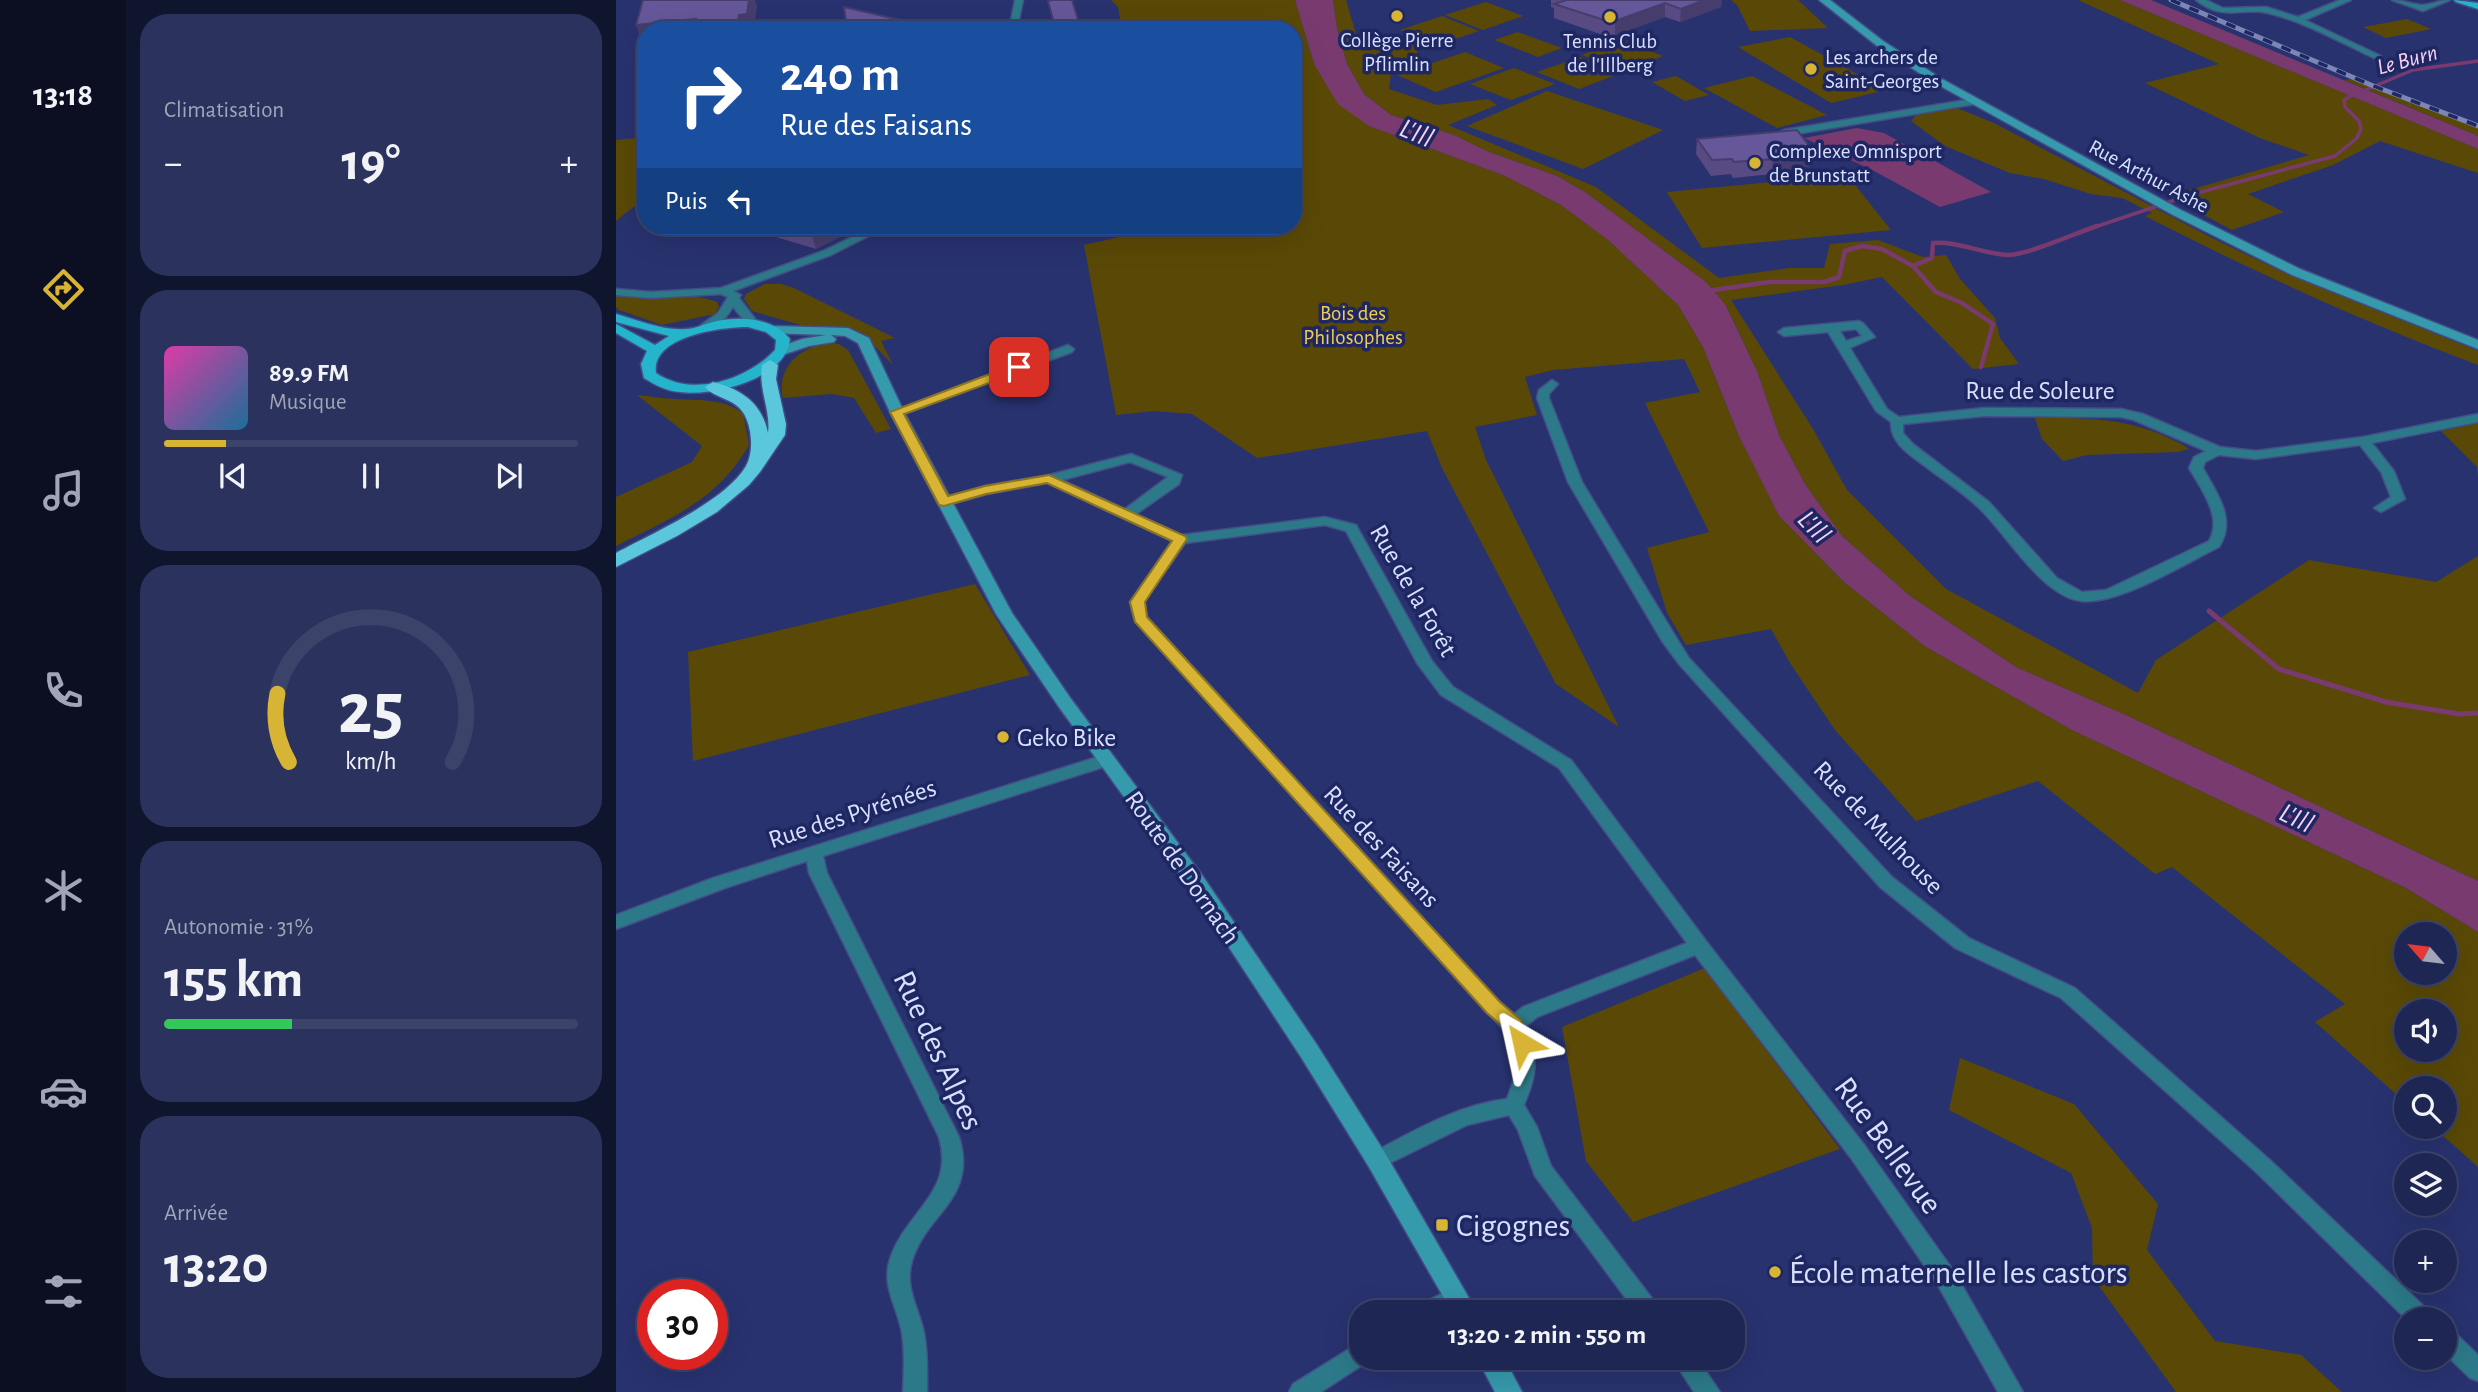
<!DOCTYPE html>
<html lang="fr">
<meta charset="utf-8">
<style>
body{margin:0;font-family:"Alegreya Sans",sans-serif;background:#2b325d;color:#f1f3f6;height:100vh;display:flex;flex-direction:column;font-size:26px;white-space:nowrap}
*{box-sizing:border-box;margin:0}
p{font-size:23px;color:#a1a5b8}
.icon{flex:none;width:38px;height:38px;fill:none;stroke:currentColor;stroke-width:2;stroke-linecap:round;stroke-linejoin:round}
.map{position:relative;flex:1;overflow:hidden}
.side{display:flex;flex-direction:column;gap:14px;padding:14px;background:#10152e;width:490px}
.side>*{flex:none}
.hud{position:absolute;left:21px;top:21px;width:665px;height:214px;border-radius:28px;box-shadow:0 7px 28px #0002,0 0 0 2px #3c436a;background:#1a4fa0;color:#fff;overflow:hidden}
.needle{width:46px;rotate:298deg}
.buttons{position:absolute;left:1778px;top:922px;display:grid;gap:14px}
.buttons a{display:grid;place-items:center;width:63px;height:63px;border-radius:50%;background:#1e2653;box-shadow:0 7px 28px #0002,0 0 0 2px #3c436a;font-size:35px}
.speed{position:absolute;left:21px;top:1279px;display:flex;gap:14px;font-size:35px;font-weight:700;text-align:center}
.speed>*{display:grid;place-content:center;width:91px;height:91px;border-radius:50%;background:#1e2653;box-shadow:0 7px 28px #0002,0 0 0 2px #3c436a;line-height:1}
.speed .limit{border:10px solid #d22;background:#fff;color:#111}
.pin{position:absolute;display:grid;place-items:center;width:60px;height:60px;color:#fff;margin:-30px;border-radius:14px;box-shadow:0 4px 10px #0006}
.me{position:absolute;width:77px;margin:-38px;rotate:324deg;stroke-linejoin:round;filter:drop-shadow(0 0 5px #0008)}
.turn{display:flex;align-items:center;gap:24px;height:147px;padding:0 28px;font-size:32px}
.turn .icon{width:91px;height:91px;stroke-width:2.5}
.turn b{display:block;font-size:49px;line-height:60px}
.then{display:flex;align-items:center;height:66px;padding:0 28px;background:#0003;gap:14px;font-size:26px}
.big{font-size:52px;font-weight:700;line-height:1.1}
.side .widget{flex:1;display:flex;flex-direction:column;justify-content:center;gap:10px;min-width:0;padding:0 24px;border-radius:28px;background:#2b325d}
.side .dial{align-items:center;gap:0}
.dial svg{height:182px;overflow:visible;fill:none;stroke:#3c436a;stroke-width:7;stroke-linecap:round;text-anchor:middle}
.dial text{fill:#f1f3f6;stroke:none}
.song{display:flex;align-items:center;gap:21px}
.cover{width:84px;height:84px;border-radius:10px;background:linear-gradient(135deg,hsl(320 70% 55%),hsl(200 70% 35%))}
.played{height:7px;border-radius:4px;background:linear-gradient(90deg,#d7b434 15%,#3c436a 15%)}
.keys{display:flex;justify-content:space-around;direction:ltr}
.heat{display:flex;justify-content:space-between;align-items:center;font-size:38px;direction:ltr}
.charge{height:10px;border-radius:5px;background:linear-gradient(90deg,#34c759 31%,#3c436a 0)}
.trip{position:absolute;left:733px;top:1300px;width:396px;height:70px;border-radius:28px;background:#1e2653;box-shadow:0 7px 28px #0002,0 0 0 2px #3c436a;font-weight:700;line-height:70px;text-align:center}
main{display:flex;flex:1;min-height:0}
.dock{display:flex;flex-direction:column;width:126px;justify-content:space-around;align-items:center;background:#0c0f21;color:#a1a5b8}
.dock .icon{width:49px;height:49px}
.dock .current{color:#d7b434}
.dock b{font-size:32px;color:#f1f3f6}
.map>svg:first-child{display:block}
.green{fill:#5a4906;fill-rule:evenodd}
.water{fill:#793a70}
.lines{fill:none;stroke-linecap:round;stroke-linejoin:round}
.stream-far2{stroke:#793a70;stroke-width:3.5}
.stream-far1{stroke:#793a70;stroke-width:4.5}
.stream{stroke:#793a70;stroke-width:5}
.street-casing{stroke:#444e86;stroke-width:3}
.secondary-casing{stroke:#444e86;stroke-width:3}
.primary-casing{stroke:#444e86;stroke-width:3}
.highway-casing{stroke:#444e86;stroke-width:3}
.street{fill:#2c7a89;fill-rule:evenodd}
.secondary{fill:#369aad;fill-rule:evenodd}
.primary{fill:#24b4cc;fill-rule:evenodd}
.highway{fill:#5ac7dc;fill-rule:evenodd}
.rail-casing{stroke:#7c86b4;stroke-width:5}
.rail{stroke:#1f2763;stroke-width:3.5;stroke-dasharray:10;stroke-linecap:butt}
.wall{fill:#584b84}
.shaded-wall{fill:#473d6c}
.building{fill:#66579a;stroke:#473d6c;stroke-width:2}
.route{fill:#d7b434;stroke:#8c7522;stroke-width:2}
.poi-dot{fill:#d7b434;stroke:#1f2763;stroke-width:2.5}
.labels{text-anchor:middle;stroke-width:7;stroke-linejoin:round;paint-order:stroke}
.far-poi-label{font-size:21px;fill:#d7e0fe;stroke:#1f2763}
.far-street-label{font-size:21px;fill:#d7e0fe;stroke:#1f2763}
.far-park-label{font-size:21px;fill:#efcc52;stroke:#1f2763}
.far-water-label{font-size:23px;font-style:italic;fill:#f7d1ef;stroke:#1f2763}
.street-label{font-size:26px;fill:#d7e0fe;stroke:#1f2763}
.poi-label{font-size:26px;fill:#d7e0fe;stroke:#1f2763;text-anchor:start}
.water-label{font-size:28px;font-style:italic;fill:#f7d1ef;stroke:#1f2763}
.near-street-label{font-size:32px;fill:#d7e0fe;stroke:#1f2763}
.near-poi-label{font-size:32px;fill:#d7e0fe;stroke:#1f2763;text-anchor:start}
</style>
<main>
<nav class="dock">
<b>13:18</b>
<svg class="icon current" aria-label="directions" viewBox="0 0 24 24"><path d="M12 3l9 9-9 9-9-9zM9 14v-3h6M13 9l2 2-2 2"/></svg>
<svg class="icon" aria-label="music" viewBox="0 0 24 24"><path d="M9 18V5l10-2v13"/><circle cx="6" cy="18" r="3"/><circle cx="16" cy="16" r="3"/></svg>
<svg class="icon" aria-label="phone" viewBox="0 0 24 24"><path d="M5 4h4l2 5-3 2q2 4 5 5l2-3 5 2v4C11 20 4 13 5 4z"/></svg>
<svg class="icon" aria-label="climate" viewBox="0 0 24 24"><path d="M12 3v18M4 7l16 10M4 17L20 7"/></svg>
<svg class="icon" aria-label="car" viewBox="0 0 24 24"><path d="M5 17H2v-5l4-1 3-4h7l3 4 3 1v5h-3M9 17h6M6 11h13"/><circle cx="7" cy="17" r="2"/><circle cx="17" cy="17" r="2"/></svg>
<svg class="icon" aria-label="filters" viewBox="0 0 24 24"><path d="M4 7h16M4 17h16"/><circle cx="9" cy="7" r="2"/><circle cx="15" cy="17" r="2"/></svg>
</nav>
<section class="side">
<div class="widget"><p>Climatisation</p>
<div class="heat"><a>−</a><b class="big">19°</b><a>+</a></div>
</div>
<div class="widget">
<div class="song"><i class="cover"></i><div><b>89.9 FM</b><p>Musique</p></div></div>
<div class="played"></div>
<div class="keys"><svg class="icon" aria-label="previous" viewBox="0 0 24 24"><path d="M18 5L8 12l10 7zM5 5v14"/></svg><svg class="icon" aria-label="pause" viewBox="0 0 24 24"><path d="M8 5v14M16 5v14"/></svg><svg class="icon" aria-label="next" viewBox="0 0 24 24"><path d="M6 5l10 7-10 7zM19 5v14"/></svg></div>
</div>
<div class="widget dial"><svg viewBox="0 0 100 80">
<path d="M14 69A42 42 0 1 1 86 69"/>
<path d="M14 69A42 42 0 0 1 9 39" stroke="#d7b434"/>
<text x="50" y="56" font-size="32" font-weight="700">25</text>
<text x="50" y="72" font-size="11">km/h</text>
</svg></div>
<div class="widget"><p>Autonomie · 31%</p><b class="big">155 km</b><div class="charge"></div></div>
<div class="widget"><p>Arrivée</p><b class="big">13:20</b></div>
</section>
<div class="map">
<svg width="1862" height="1392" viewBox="0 0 1862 1392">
<rect width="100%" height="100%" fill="#28326f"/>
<g class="green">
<path d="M495 0H679L698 64 753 126 887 175 945 205 992 240 1062 305 1087 347 1123 436 1163 516 1228 582 1310 647 1456 730 1790 888 1862 932V1167L1817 1127H1829V1088H1790V1103L1699 1022 1729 1004 1556 867 1539 874 1422 781 1300 821 1219 730 1174 663 1155 629 1070 645 1051 613 1031 548 1093 532 1029 403 1084 392 1068 359 937 370 909 377 921 415 859 427 870 460 1003 727 940 684 826 468 811 431 641 458 576 414 538 411 500 415 468 245 553 226H677V30H506L502 7ZM1790 934H1829V973H1790ZM1790 1012H1829V1050H1790Z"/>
<path d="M717 0H730L740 34 801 44V59L775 74 773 89 821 105 872 99 881 105 832 125 980 187 1103 278 1173 268H1208L1214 244 1262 240 1307 257 1330 255 1344 279 1379 318 1384 338 1403 364 1357 369 1266 277 1227 285 1115 300 1197 429 1231 490 1330 589 1522 693 1540 660 1693 560 1820 582 1862 556V881L1514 717 1400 667 1294 596 1226 536 1189 484 1163 435 1141 371 1109 304 1090 282 969 192 941 176 873 152 838 135 775 115 748 94 731 64 721 28Z"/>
<path d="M1115 0H1182L1212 28 1134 31 1121 5Z"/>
<path d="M1462 0H1504L1862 149V173L1764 141 1717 165 1632 194 1668 212 1616 230 1562 201 1570 191 1693 155 1644 138 1529 83 1603 64Z"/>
<path d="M870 2 907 16 867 30 829 15Z"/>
<path d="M826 16 863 31 821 45 784 30Z"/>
<path d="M1791 19 1815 29 1770 38 1747 27Z"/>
<path d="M902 32 946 48 922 57 878 40Z"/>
<path d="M1174 37 1270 90 1215 103 1122 47Z"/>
<path d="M1005 40 1047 56 1008 71 966 55Z"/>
<path d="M849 52 888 68 820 92 781 75Z"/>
<path d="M964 57 1005 73 963 89 921 72Z"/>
<path d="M898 68 939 84 895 100 854 84Z"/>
<path d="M1060 76 1093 95 1069 101 1036 82Z"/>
<path d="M1136 76 1211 115 1161 128 1088 88Z"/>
<path d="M1736 79 1862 128V136L1728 80Z"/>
<path d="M931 91 1047 130 967 169 851 126Z"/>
<path d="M1341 108 1378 123 1598 239 1675 276 1862 351V365C1746 321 1640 273 1529 216L1536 213 1506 198 1475 194 1428 179 1394 173 1329 146 1295 121 1300 115Z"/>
<path d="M30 137V197L0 221V140Z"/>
<path d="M1231 175 1275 230 1086 248 1051 192Z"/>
<path d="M149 284H165L178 288 279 338 265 341 277 365 246 333 228 328 191 327 136 311 128 299 130 294Z"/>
<path d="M0 295C30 298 76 291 101 302L103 307 99 314 46 325 3 310 0 307Z"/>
<path d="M211 343 223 344 232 350 275 429 260 433 238 398 216 394 167 398C160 368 183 348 211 343Z"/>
<path d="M21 395C35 396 48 399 61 399 86 401 105 398 127 413L133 445C100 502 56 517 0 546V497L76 462 86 446Z"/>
<path d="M1419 418C1463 418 1502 417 1544 434 1554 439 1564 442 1573 449L1562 452 1471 455 1447 461 1426 439Z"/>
<path d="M1862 423V478L1861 467 1825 431Z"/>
<path d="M359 584 414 675 77 761 72 652Z"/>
<path d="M1089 968 1224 1149 1017 1222 970 1161 946 1027Z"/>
<path d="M1344 1058 1458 1104 1542 1204 1531 1250 1599 1341 1685 1355 1726 1392H1560L1477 1278 1476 1228 1455 1173 1333 1110Z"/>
</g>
<g class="water">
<path d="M679 0H717L721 28 731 64 748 94 775 115 838 135 873 152 941 176 969 192 1090 282 1109 304 1141 371 1163 435 1189 484 1226 536 1294 596 1400 667 1514 717 1862 881V932L1790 888 1456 730 1310 647 1228 582 1163 516 1123 436 1087 347 1062 305 992 240 945 205 887 175 753 126 722 104 698 64Z"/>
<path d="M1504 0H1535L1862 136V149Z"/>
<path d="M1241 128 1268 133 1375 192 1324 207 1260 172 1188 138Z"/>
</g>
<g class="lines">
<g class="stream-far2">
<path d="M1747 91 1797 70 1862 61"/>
<path d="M1476 228 1574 195 1719 156 1741 138 1745 129 1743 121 1729 107 1728 100 1738 94"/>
</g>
<g class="stream-far1">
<path d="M1297 266 1316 258 1317 243C1342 241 1367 254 1392 255 1411 255 1460 233 1481 226"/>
<path d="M1091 291 1153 282H1208L1223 277 1229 251 1246 246 1266 249 1297 266 1320 292 1346 303 1377 324 1365 367"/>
</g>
<path class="stream" d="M1593 611 1663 669 1770 702 1843 714 1862 713"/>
<g class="street-casing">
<g id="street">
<path d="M399 0H407L401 30H393Z"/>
<path d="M1580 0H1590L1607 8 1650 7 1682 17 1724 0H1735L1689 20 1765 56 1758 58C1724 42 1689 22 1652 13 1624 7 1608 22 1580 0Z"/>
<path d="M1776 0C1786 0 1795 4 1805 5 1814 5 1824 0 1834 0L1807 11Z"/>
<path d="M1356 99 1361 102 1359 104 1168 136 1163 133 1168 130Z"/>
<path d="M259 226H272L215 255 117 291 125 295 123 298 143 324 141 326H133L117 307C110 318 99 332 85 331V325L102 313 112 297 105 294 35 298 0 295V289L35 292 105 288 207 251Z"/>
<path d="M1243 321 1247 323 1259 337 1234 348 1271 409 1283 417 1368 408 1505 409 1527 414 1604 447 1640 451 1747 437 1862 414V422L1756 443 1778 471 1789 499 1765 512 1758 508 1775 497 1765 472 1744 445 1640 459 1603 455 1589 462 1587 468C1601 494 1621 519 1603 547 1568 564 1503 605 1465 601 1426 596 1391 535 1364 509 1348 493 1327 480 1309 466 1294 455 1274 443 1275 422L1260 411 1212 332 1168 336 1162 332 1168 328ZM1240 329 1246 336 1230 341 1224 331ZM1368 416 1505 417 1518 420 1590 451 1578 457 1573 468C1585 489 1607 517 1593 541L1490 590 1466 592 1441 578 1373 502 1297 444 1287 433V424Z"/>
<path d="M452 345 458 349 456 352 285 415 281 416 275 412Z"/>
<path d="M936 380 942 384 933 394V398L966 482 1061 639 1073 658 1276 877 1353 938 1459 988 1654 1160 1815 1313 1818 1320H1791L1640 1172 1445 998 1339 948 1264 887 1063 664 1046 641 952 482 921 398 923 390Z"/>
<path d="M515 454 566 475 563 484 520 514 566 535 709 517 740 525 816 661 837 687 955 760 1090 941 1249 1146 1339 1273 1407 1392H1382L1323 1287 1235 1158 1079 955 921 1017 909 1027C923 1059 921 1074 908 1105L921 1127 935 1166 1041 1305 1044 1312H1020L919 1176 902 1130 893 1115 851 1125 768 1166 761 1169 754 1166 751 1160 754 1154C798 1131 841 1105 891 1099 907 1059 902 1040 870 1012L519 621 514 602 556 541 431 483 371 494 328 506 321 502 323 499 369 486 433 475ZM514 462 552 477 509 509 446 480ZM709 525 730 531 801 663 825 695 943 768 1071 943 907 1007 898 1014 884 1002 531 617 528 602 569 543Z"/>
<path d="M491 754 497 756 499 760 497 764 207 856 211 873 343 1137C362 1199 310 1213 296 1261 288 1288 303 1308 308 1333 312 1353 311 1372 311 1392H287C288 1372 289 1353 286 1333 281 1305 264 1285 275 1256 292 1210 339 1192 323 1137L193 873 191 861 109 888 0 929V915L97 878Z"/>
<path d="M840 1287 848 1290 851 1297C842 1316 817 1312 799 1312L802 1305Z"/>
<path d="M1829 1328 1837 1331 1862 1355V1381L1854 1378 1829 1354Z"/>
<path d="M746 1341V1358L754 1360 705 1392H673L677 1384Z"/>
<path d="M1056 1358H1081L1104 1392H1078Z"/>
</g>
</g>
<g class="secondary-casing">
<g id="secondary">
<path d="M1203 0H1214L1267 41 1326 79 1565 210 1684 269 1862 340V349L1676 275 1557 215 1319 83 1260 45Z"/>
<path d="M157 326 232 328 253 338 288 412 396 613 455 699 588 878 701 1045 769 1153 861 1312H836L753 1167 685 1057 574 888 443 707 380 614 274 412 242 343 229 336 215 335 220 339 218 342 193 346 166 355 159 351 161 348 186 339 210 335 152 333 150 330Z"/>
<path d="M861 1358H888L906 1392H879Z"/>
</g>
</g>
<g class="primary-casing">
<g id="primary">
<path d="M1838 0 1862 3V9L1840 2Z"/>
<path d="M0 314C22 320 47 331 70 329 79 329 88 324 97 322 123 316 156 317 174 339 171 379 97 397 64 392 50 391 39 385 28 378L25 364 31 351 0 333V324L39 345 53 336 0 322ZM132 327 150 332 160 340 159 350C131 380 76 398 40 373 35 336 105 327 132 327Z"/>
</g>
</g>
<g class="highway-casing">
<path id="highway" d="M154 360 162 365 160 379 170 424 169 435 144 472 133 485 101 512 61 536 0 567V553C35 534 110 501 130 466 138 452 136 428 128 414 119 398 99 399 89 387L97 382C125 389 146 403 152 433 155 410 142 389 146 365Z"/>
</g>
<use href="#street" class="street"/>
<use href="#secondary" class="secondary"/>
<use href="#primary" class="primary"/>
<use href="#highway" class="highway"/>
<g class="rail-casing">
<path id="rail" d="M1555 0 1755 85 1862 126"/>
</g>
<use href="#rail" class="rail"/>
</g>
<g class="wall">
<path d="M935 0H1106L1105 7 1064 22 1049 17 999 35H987L938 18V8L935 7Z"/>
<path d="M230 21 328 30H233Z"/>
<path d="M1081 139 1197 151 1195 166 1156 171V174L1117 178 1115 174 1095 176 1080 154Z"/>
<path d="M123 226H245L200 249Z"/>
</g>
<g class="shaded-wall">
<path d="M133 0H139L141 6 138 30H30V46H27L20 25 123 15Z"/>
<path d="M1088 0H1106L1105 7 1064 22 1065 9Z"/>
<path d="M1049 3V17L999 35V21Z"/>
<path d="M463 23 464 30H439V27Z"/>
<path d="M1197 151 1195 166 1156 171 1157 159 1155 155Z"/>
<path d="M193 226H245L200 249Z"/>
</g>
<g class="building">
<path d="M27 0H133L131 14 123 15 121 26 82 30H78L80 19 20 25Z"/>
<path d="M437 0H456L463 23 439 27 432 1Z"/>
<path d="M950 0H1088L1065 9 1049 3 999 21 988 20 938 4Z"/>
<path d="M228 7 328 30H238L230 21Z"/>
<path d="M1181 130 1197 151 1155 155 1157 159 1118 162 1116 159 1096 160 1081 139Z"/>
</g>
<path class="route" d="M403 363 409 367 408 370 288 414 332 496 369 486 433 475 569 536 571 539 529 602 531 617 884 1002 905 1020 916 1043 913 1048 906 1051 899 1048 891 1030 871 1013 519 622 514 602 556 541 431 483 370 494 328 506 323 505 274 412Z"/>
<g class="poi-dot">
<circle cx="781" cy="16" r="7"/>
<circle cx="994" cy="17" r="7"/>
<circle cx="1195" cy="69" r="7"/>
<circle cx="1139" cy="163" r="7"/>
<circle cx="387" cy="737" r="7"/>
<rect x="819" y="1218" width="14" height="14" rx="3.5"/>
<circle cx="1159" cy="1272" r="7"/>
</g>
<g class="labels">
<g class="far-poi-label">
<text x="781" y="47">Collège Pierre<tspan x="781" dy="24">Pflimlin</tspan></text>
<text x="994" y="48">Tennis Club<tspan x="994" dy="24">de l'Illberg</tspan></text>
<text x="1209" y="64" text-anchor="start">Les archers de<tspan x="1209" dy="24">Saint-Georges</tspan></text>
<text x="1153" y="158" text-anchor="start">Complexe Omnisport<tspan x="1153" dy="24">de Brunstatt</tspan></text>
</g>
<g class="far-street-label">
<text transform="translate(1533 176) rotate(28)" y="7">Rue Arthur Ashe</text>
</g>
<g class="far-park-label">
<text x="737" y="320">Bois des<tspan x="737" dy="24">Philosophes</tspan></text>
</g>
<g class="far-water-label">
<text transform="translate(1791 59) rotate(-15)" y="8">Le Burn</text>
</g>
<g class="street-label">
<text x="1424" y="399">Rue de Soleure</text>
<text transform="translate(798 590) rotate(60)" y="9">Rue de la Forêt</text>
<text transform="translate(236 813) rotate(-18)" y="9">Rue des Pyrénées</text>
<text transform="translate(1263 827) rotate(46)" y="9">Rue de Mulhouse</text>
<text transform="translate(766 846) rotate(47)" y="9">Rue des Faisans</text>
<text transform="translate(567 867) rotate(55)" y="9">Route de Dornach</text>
</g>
<g class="poi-label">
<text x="401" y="746">Geko Bike</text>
</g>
<g class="water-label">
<text transform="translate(801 132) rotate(23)" y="10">L'Ill</text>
<text transform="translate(1199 526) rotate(47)" y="10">L'Ill</text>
<text transform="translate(1681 817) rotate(26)" y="10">L'Ill</text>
</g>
<g class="near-street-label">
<text transform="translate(323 1050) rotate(65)" y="11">Rue des Alpes</text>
<text transform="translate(1273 1145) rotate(54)" y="11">Rue Bellevue</text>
</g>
<g class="near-poi-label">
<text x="840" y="1236">Cigognes</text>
<text x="1173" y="1283">École maternelle les castors</text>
</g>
</g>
</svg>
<div class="buttons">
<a><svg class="needle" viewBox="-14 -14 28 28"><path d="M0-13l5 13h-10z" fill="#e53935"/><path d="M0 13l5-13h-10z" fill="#a1a5b8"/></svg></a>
<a><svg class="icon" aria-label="sound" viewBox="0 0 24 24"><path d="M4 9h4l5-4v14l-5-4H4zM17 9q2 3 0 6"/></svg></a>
<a><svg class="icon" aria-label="search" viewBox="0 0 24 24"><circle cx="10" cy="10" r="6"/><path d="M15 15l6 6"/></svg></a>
<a><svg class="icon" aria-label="layers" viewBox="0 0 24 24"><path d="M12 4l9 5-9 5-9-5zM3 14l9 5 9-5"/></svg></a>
<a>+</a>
<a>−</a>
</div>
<div class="speed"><div class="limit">30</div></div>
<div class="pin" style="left:403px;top:367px;background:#d93025"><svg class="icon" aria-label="arrive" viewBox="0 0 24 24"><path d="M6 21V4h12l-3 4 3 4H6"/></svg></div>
<svg class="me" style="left:906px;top:1043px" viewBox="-20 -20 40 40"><path d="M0-17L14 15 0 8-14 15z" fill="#d7b434" stroke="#fff" stroke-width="4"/></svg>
<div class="trip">13:20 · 2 min · 550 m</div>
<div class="hud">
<div class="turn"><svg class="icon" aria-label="right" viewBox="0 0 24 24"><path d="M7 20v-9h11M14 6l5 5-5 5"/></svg><div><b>240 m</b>Rue des Faisans</div></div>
<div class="then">Puis<svg class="icon" aria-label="left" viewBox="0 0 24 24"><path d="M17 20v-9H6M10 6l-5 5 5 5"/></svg></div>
</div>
</div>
</main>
